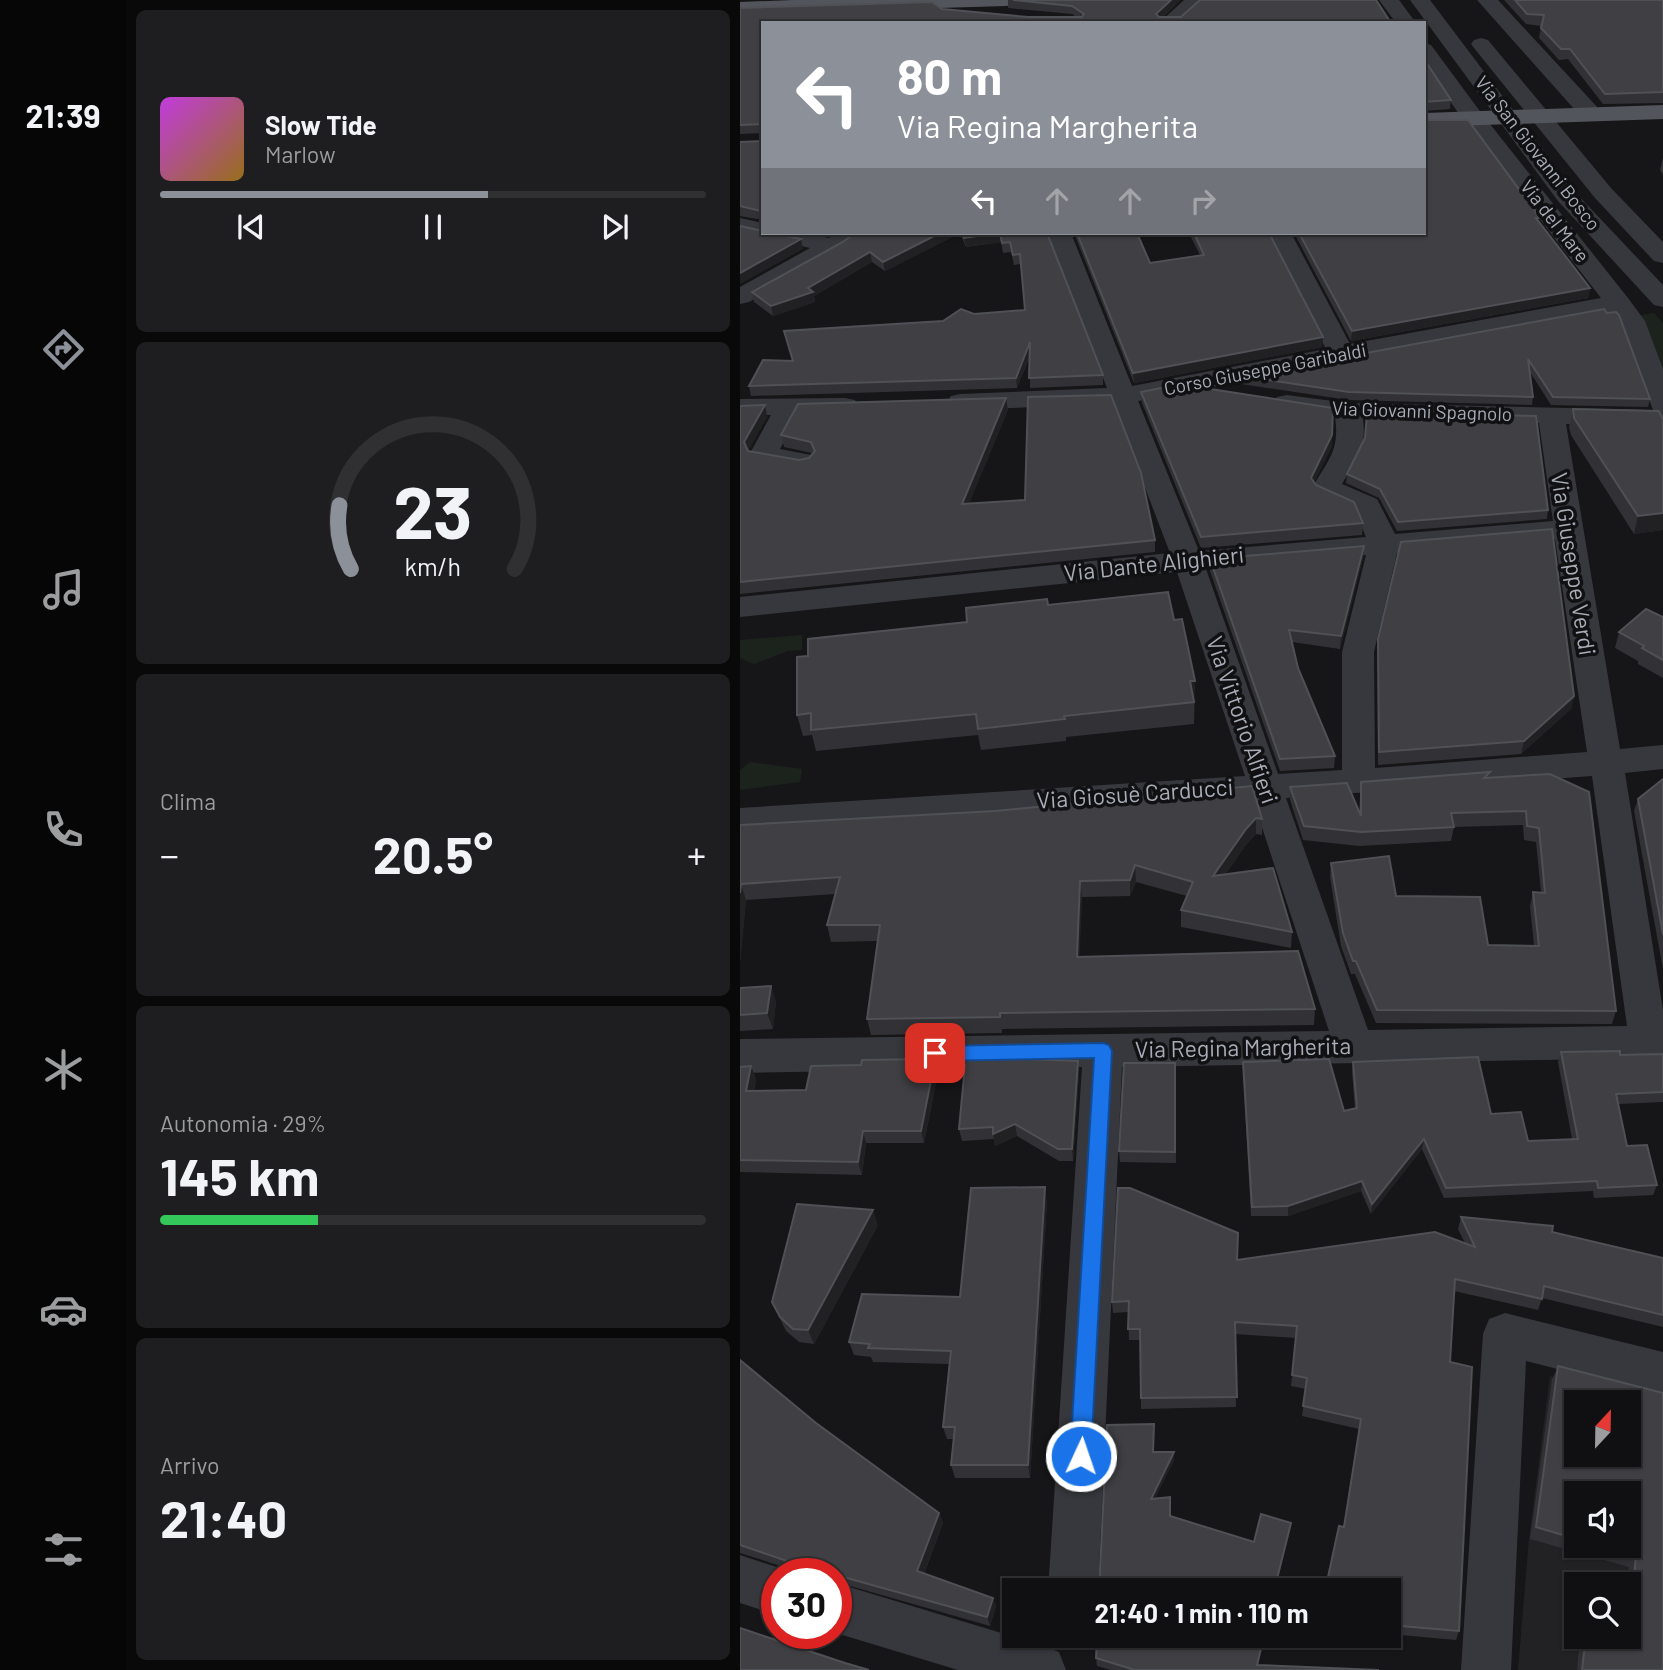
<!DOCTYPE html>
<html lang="it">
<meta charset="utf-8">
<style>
body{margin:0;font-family:Barlow,sans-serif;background:#1e1e20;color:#f1f3f6;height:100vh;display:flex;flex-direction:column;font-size:26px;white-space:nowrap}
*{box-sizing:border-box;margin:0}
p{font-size:23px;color:#9c9d9f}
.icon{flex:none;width:38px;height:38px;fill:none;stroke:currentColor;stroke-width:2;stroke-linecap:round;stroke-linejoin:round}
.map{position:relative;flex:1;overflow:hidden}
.details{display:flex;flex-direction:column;gap:10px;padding:10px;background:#09090a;width:614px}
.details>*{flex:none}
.guide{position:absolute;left:21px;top:21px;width:665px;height:214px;border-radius:0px;box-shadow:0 2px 5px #0004,0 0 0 2px #303032;background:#8c9099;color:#fff;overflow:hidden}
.needle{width:46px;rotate:22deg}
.controls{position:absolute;left:824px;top:1390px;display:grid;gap:14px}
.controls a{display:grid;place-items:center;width:77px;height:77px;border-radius:0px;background:#101012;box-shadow:0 2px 5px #0004,0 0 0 2px #303032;font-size:35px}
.speed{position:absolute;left:21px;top:1558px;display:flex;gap:14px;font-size:35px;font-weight:700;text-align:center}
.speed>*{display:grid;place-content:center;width:91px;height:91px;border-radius:50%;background:#101012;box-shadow:0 2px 5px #0004,0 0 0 2px #303032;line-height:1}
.speed .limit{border:10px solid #d22;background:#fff;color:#111}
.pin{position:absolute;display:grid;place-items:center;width:60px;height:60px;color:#fff;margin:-30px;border-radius:14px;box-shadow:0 4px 10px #0006}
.me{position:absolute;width:77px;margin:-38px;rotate:3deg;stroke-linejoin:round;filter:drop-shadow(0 0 5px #0008)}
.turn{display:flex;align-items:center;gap:24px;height:147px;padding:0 21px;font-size:32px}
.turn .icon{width:91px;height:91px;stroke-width:2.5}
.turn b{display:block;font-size:49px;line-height:60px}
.lanes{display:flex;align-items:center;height:66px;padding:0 21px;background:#0003;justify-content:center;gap:35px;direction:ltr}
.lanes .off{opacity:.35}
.big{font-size:52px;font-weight:700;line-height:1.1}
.details .widget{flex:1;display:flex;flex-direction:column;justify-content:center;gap:10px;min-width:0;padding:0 24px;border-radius:10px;background:#1e1e20}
.details .dial{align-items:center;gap:0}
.dial svg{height:182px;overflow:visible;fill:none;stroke:#303032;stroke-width:7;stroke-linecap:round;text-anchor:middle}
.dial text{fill:#f1f3f6;stroke:none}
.song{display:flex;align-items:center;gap:21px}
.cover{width:84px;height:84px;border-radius:10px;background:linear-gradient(135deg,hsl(290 70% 55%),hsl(40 70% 35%))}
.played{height:7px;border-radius:4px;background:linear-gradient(90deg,#8c9099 60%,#303032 60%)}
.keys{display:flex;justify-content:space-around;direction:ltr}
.heat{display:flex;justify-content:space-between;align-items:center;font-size:38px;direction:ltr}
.charge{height:10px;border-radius:5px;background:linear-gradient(90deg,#34c759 29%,#303032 0)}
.trip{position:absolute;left:262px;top:1578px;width:399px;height:70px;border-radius:0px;background:#101012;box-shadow:0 2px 5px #0004,0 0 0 2px #303032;font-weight:700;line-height:70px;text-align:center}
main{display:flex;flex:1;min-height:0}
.tabs{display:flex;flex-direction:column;width:126px;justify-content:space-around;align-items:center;background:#060607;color:#9c9d9f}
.tabs .icon{width:49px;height:49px}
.tabs .on{color:#8c9099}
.tabs b{font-size:32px;color:#f1f3f6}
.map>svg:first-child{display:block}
.built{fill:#222225;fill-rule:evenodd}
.green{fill:#1c231d}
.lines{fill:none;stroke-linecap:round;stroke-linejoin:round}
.minor{fill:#37383d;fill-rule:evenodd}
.major{fill:#53555c;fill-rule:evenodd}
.wall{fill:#323236;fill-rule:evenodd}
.shaded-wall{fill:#212124}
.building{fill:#3f3f44;stroke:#4f5156;stroke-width:2;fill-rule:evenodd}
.route{fill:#1a73e8;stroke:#114b97;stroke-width:2}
.labels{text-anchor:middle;stroke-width:7;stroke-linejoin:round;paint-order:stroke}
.far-street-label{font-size:19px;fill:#a8adb8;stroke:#111113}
.street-label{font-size:23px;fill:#a8adb8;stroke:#111113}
</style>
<main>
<nav class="tabs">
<b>21:39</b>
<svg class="icon on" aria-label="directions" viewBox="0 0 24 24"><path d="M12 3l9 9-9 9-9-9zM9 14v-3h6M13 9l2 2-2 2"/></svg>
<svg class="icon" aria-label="music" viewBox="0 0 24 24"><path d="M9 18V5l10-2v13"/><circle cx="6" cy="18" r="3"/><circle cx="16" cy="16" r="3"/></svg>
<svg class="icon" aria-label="phone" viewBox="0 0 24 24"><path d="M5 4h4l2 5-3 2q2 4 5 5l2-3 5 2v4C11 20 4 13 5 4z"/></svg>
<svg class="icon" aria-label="climate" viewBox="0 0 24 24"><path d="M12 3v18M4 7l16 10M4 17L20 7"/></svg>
<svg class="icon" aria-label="car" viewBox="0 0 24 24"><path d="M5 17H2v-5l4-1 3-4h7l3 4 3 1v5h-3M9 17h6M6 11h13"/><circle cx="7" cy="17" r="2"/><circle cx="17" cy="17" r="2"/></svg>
<svg class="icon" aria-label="filters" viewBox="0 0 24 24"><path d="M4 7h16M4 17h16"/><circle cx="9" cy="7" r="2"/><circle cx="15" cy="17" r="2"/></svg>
</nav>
<section class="details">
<div class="widget">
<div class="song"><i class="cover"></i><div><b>Slow Tide</b><p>Marlow</p></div></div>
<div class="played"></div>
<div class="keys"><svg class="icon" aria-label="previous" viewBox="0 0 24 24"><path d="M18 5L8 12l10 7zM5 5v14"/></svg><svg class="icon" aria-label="pause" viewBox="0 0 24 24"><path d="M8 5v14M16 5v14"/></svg><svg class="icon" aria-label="next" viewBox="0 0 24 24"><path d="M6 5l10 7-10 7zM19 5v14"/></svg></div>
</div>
<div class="widget dial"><svg viewBox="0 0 100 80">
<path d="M14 69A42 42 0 1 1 86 69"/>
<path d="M14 69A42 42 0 0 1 9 41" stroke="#8c9099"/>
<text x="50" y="56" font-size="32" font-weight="700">23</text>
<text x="50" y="72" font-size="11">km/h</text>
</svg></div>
<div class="widget"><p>Clima</p>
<div class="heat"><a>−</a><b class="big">20.5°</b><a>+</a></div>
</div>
<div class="widget"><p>Autonomia · 29%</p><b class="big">145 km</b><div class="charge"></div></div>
<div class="widget"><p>Arrivo</p><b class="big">21:40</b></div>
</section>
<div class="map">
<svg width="923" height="1670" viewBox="0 0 923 1670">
<rect width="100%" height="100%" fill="#161618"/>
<path class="built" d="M810 1376 923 1406V1670H778L789 1539ZM836 1402H889V1454H836ZM836 1493H889V1545H836ZM836 1584H889V1636H836Z"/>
<g class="green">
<path d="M914 313 923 323V377L901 315Z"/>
<path d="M62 635V650L48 651 14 664 0 658V640Z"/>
<path d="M10 762 62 769 60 782 0 790V770Z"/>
</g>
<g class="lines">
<g class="minor">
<path d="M444 0H466L441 23H419Z"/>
<path d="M639 0H659L676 23H656Z"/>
<path d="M670 0H690L834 191 923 285V307L914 305 818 201Z"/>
<path d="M737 0H758L859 109 862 114 859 119H843Z"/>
<path d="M741 38 748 40 871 188 923 242V263L914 261 855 198 734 48 731 44 734 40Z"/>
<path d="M684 43 691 45 742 114 888 298 905 321 923 369V426L826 424 880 749 923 745V769L885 773 923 1010V1058L382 1067 358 1591H308L342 1067 0 1073V1039L589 1031 513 800 0 834V808L505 776 437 572 0 617V597L430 553 373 404 220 410 211 408 207 402 211 396 220 394 367 388 307 233H331L392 386 586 349 527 233H551L610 344 861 298 726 124 684 64ZM872 312 880 322 913 410 608 403 547 395 537 397 534 403 537 409 595 417C600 451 588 460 572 488L576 494 615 511 626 537 459 551 398 401ZM623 419 799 423 813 521 655 534 637 499 602 484C616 460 627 449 623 419ZM815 539 847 752 635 768 634 652 657 553ZM626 555 602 652V770L538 774 466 569ZM852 776 887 1026 628 1030 546 798Z"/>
<path d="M0 218 23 223V233H66L89 238 98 233H127L101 251 9 302 0 304V287L70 248 0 232Z"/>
<path d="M105 398 115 400 118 406 115 412 58 415 40 449 71 455 75 461 71 467C53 471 31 465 13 461L9 455 31 415H0V399Z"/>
<path d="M765 1313 923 1352V1396L786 1361 771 1670H721L743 1334 749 1319Z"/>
<path d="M0 1555 54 1573H37V1615L0 1603Z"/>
<path d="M96 1583 301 1645 319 1652 326 1670H218L96 1633Z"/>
</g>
<g class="major">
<path d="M53 0H277L274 5 266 6 0 14V2Z"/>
<path d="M923 105V119L684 127V113Z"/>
</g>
</g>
<g class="wall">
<path d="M268 0H440L423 17 23 23V133L0 134V8L202 9 288 17H336L332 14 268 8Z"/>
<path d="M764 0H923V103L863 104 828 59 819 60 799 38 801 26 786 24Z"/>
<path d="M684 59 711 100 710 109 684 111Z"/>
<path d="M23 141V220L0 216V142Z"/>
<path d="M923 158V175L920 170Z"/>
<path d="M798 221 850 288 848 298 611 341 554 233H684Z"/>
<path d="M116 233H307L363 375V385L290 388V356L277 388 11 396 9 386 52 361 44 331 203 321 234 314 285 310 281 264 274 265 271 252 263 253 261 242 226 247 220 233 145 271 132 262 74 296 75 302 33 316 14 302 12 292 101 243Z"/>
<path d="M334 233H397L410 263 460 255 449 233H529L582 347 394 383Z"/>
<path d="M864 309 910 399 908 407 811 405 790 372 793 397 792 405 608 400 501 384V376Z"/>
<path d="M454 386 592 446 574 482 623 523 622 535 461 548 402 403 401 392Z"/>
<path d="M266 398 268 410 229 503 415 540V552L0 594V406L27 417 8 451 59 460 69 458 72 453 44 447 41 435Z"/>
<path d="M833 409 923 420V530L894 534 831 435 829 427Z"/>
<path d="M607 474 808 510 807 519 657 531 639 498 606 483Z"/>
<path d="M623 558 600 649 552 642 558 668 595 756 594 768 540 771 470 571V559Z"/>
<path d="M308 605 434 620 455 681 454 724 326 737V741L241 750 238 735 76 751 72 735 63 736 57 715 68 656Z"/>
<path d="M923 617V678L898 664V661L875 648 879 632Z"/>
<path d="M638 639 834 696 831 709 781 754 638 765 637 652Z"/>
<path d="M750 772 749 778 810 774 876 1011 872 1024 636 1023 615 974H611L601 946 590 877 591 863 748 945 794 946 790 906 793 892H801L796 842 784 840 783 825 714 827 711 841 619 846 563 840 550 800V787L619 813 621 782Z"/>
<path d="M923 779V969L894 811 898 799Z"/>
<path d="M255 811 522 819V835L516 834 505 846 485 875 552 932 551 948 441 927V910L447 896 396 882 390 896 342 897 339 957 575 1009 574 1025 262 1029V1033L131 1035 127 1019 137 941 91 942 87 925 95 894 6 900 0 962V825Z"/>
<path d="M0 988 36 1001 33 1029 0 1031Z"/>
<path d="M821 1052 880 1055 923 1054V1102L878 1104 887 1146 917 1185 913 1195 854 1198 853 1191 704 1198 682 1149 631 1214 621 1191 548 1216H511L503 1072V1062L604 1111 615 1109 612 1072 613 1062 751 1114 788 1141 832 1139 818 1062Z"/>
<path d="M122 1060 338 1061 339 1074 333 1161H319L277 1136 255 1146 254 1139 222 1141 219 1129 224 1077 198 1073 184 1143H126L122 1175 0 1172V1067L11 1066 16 1079 14 1091 66 1090 121 1065Z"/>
<path d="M435 1063 436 1163 380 1162 379 1151Z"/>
<path d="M307 1202 290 1478H215L211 1465 214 1439H207L203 1427 209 1364 133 1362 131 1357 114 1355 109 1342 220 1297Z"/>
<path d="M721 1217 812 1232 923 1258V1327L802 1298 798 1310 714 1291 710 1362 719 1631 716 1640 649 1634V1591L604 1527 619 1429 562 1416 566 1389 551 1386 556 1338 495 1334 496 1407 401 1409V1340H389L388 1312 373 1313 372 1302 497 1260 725 1243 718 1229Z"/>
<path d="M138 1225 74 1344 59 1342 46 1331 32 1302Z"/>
<path d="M0 1360 76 1423 199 1513 203 1523 184 1574 256 1606 250 1626 96 1582V1573H63L0 1553Z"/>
<path d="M818 1366 923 1393V1670H837L840 1636H889V1584H887L889 1567 790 1539 812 1380ZM836 1493 889 1545H836Z"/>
<path d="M290 1636H320L316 1648 291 1639Z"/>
<path d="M357 1636H525L518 1665 639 1670H371L357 1666 356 1658Z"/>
</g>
<g class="shaded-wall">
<path d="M431 0H440L416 23V14Z"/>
<path d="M200 233H220L145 271 143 262Z"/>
<path d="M260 233 261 242 226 247 224 238Z"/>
<path d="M61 239 63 249 0 284V273Z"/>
<path d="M130 252 132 262 74 296 75 302 33 316 31 306 68 288Z"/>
<path d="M850 288 848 298 611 341 612 331Z"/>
<path d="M583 337 582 347 394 383 393 373Z"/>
<path d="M290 342 291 352 277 388 276 378Z"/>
<path d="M266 398 268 410 224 516 222 504Z"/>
<path d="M25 405 27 417 7 454 4 442Z"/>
<path d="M592 435V446L570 489 571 478Z"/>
<path d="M923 513V530L894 534 898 516Z"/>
<path d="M624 546 623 558 600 649 601 636Z"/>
<rect x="450" y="681" width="5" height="21"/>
<path d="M834 696 831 709 781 754 784 741Z"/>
<path d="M516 818V834L505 846 473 893V876L506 829Z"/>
<path d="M395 865 396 882 390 896V880Z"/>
<path d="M340 881 342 897 339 973 337 957Z"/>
<path d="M1 884 6 900 0 962V893Z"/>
<path d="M31 986 36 1001 33 1029 27 1013Z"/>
<path d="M195 1060 198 1073 184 1143 181 1131Z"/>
<path d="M338 1061 339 1074 333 1161 332 1149Z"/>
<path d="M11 1066 16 1079 11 1104 6 1091Z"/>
<path d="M275 1124 277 1136 255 1146 253 1134Z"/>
<path d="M123 1131 126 1143 122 1175 118 1162Z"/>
<path d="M684 1139 682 1149 631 1214 632 1204Z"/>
<path d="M622 1181 621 1191 548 1216V1206Z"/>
<path d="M305 1187 307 1202 290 1478 288 1465Z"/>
<path d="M133 1210 138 1225 74 1344 68 1330Z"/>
<path d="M434 1452V1461L411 1507V1499Z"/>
<path d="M199 1513 203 1523 181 1581 177 1571Z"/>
<path d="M551 1523 535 1591H534Z"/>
<path d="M253 1598 256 1606 250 1626 247 1617Z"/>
<path d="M318 1636H320L316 1648 315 1644Z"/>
</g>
<g class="building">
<path d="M273 0H431L416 14 419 17H441L460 0H636L651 23H23V124L0 125V8L192 2 202 9 288 17H342L344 14 332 6Z"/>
<path d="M775 0H923V92L865 94 830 49H821L801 28 804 15 787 14Z"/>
<path d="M684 59 711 100 684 102Z"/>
<path d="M684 120H728L795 211 799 218H796L850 288 612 331 559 233H684Z"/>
<path d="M23 141V217L21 211 0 206V142Z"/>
<path d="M0 226 23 231V233H32L61 239 0 273Z"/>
<path d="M116 233H200L143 262 130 252 68 288 73 292 31 306 12 292 101 243Z"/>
<path d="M222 233H258L224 238Z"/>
<path d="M260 233H307L363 375 289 378 290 342 276 378 9 386 23 360 53 361 44 331 203 321 221 309 234 314 285 310 280 254 273 255 270 242 262 243Z"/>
<path d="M337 233H397L410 263 464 255 454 233H529L583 337 393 373Z"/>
<path d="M864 309 867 313 876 312 879 315 910 399 813 397 788 359 793 397 609 392 501 376Z"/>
<path d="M451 382 454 386 464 388 593 408 592 435 571 478 576 485 614 502 623 523 461 537 401 392Z"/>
<path d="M371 395 401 473 415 540 0 582V406L25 405 4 442 8 451 59 460 69 458 75 451 71 442 41 435 58 404 266 398 222 504 285 500 288 397Z"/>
<path d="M833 409 919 411 923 420V513L898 516 834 418Z"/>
<path d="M627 413 796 416 808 510 658 522 640 489 607 474 625 438Z"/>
<path d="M812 529 834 696 784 741 639 752 638 639 661 542Z"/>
<path d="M624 546 601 636 549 630 558 668 595 756 540 759 470 559Z"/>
<path d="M428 592 434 620 442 619 455 681H450L454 702 324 716 325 719 238 729 236 714 71 730V713L57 715V657L68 656V639L227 622 226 608 307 599 308 605Z"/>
<path d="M906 609 923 617V660L902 648 904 646 879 632Z"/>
<path d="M750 772 744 778 810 774 849 792 876 1011 637 1010 616 961H613L603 933 591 863 649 856 656 896 740 897 748 945 799 946 793 892 805 893 799 828 787 826 786 811 711 813 714 827 621 832 564 826 550 787 607 783 621 816V782Z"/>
<path d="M923 779V934L898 799Z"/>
<path d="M512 786 522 819 516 818 506 829 473 876 533 868 552 932 441 910 453 882 395 865 390 880 340 881 337 957 558 951 575 1009 260 1013V1017L127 1019 140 925H87L100 877 1 884 0 893V825L255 811Z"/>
<path d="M31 986 27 1013 0 1015V988Z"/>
<path d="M880 1051V1055L923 1054V1092L876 1094 887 1146 907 1145 917 1185 858 1188 857 1181 706 1188 684 1139 632 1204 622 1181 548 1206 512 1207 503 1062 589 1059 604 1111 617 1108 613 1062 738 1057 751 1114 781 1112 788 1141 838 1139 821 1052Z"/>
<path d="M260 1058 338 1061 332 1149H318L275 1124 253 1134V1127L219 1129 225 1065 195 1060 181 1131H123L118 1162 0 1160V1067L11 1066 6 1091 66 1090 71 1066 121 1065 122 1060Z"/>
<path d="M384 1063H435V1152L379 1151Z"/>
<path d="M305 1187 288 1465H211L215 1427H203L211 1351 128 1348 130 1344 109 1342 122 1294 220 1297 231 1188Z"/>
<path d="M378 1188H390L498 1233 497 1260 695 1232 735 1247 721 1217 813 1226 812 1232 923 1258V1315L804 1286 802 1299 715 1279 710 1362 732 1367 719 1631 649 1625V1591H585L599 1526 604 1527 621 1419 563 1406 567 1378 552 1375 557 1326 495 1322 497 1397 401 1398 400 1329H388L389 1301 372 1302Z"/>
<path d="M57 1204 133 1210 68 1330 53 1329 40 1317 32 1302Z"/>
<path d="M0 1360 76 1423 199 1513 177 1571 253 1598 247 1617 96 1575V1573H91L50 1562 0 1545Z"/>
<path d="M818 1366 923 1393V1670H842L846 1636H889L896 1555 861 1545H889V1493H836V1539L796 1527ZM836 1402H889V1454H836Z"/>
<path d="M414 1424 413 1452H434L411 1499 430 1497V1516L514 1542 521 1514 551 1523 534 1591H359L367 1425Z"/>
<path d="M0 1628 105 1663 129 1670H0Z"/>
<path d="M292 1636H318L315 1644Z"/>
<path d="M357 1636H524L517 1665 639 1670H395L356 1658Z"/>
</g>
<path class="route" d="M363 1043 369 1045 372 1051 351 1456 348 1463 341 1466 333 1463 330 1456 354 1058 195 1061 189 1059 187 1053 189 1048 195 1046Z"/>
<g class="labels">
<g class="far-street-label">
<text transform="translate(798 153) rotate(52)" y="7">Via San Giovanni Bosco</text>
<text transform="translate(815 221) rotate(52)" y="7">Via del Mare</text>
<text transform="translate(525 369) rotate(-11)" y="7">Corso Giuseppe Garibaldi</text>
<text transform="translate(682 411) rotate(2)" y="7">Via Giovanni Spagnolo</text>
</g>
<g class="street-label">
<text transform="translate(414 564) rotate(-6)" y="8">Via Dante Alighieri</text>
<text transform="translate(833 564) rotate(81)" y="8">Via Giuseppe Verdi</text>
<text transform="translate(502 720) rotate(71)" y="8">Via Vittorio Alfieri</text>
<text transform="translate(395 794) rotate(-4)" y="8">Via Giosuè Carducci</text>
<text transform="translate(503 1048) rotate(-1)" y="8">Via Regina Margherita</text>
</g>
</g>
</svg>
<div class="controls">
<a><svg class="needle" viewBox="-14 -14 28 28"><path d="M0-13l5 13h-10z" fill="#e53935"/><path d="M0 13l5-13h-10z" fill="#9c9d9f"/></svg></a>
<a><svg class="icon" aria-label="sound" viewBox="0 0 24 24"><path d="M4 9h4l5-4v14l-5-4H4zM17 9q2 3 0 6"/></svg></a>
<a><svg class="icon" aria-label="search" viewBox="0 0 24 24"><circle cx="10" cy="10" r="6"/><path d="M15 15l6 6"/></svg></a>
</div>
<div class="speed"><div class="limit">30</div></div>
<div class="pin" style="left:195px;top:1053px;background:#d93025"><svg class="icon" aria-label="arrive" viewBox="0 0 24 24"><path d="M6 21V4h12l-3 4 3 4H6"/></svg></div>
<svg class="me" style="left:341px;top:1456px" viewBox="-20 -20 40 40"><circle r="17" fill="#1a73e8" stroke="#fff" stroke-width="3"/><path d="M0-11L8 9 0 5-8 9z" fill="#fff"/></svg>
<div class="trip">21:40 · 1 min · 110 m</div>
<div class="guide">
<div class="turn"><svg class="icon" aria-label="left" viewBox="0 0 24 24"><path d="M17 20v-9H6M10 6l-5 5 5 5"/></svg><div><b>80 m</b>Via Regina Margherita</div></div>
<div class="lanes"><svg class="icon" aria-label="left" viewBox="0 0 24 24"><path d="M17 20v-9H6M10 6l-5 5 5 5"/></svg><svg class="icon off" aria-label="ahead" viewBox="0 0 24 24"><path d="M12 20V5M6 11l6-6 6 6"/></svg><svg class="icon off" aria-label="ahead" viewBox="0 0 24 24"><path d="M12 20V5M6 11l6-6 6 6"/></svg><svg class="icon off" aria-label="right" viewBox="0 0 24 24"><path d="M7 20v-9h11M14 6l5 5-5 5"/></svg></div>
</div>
</div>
</main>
